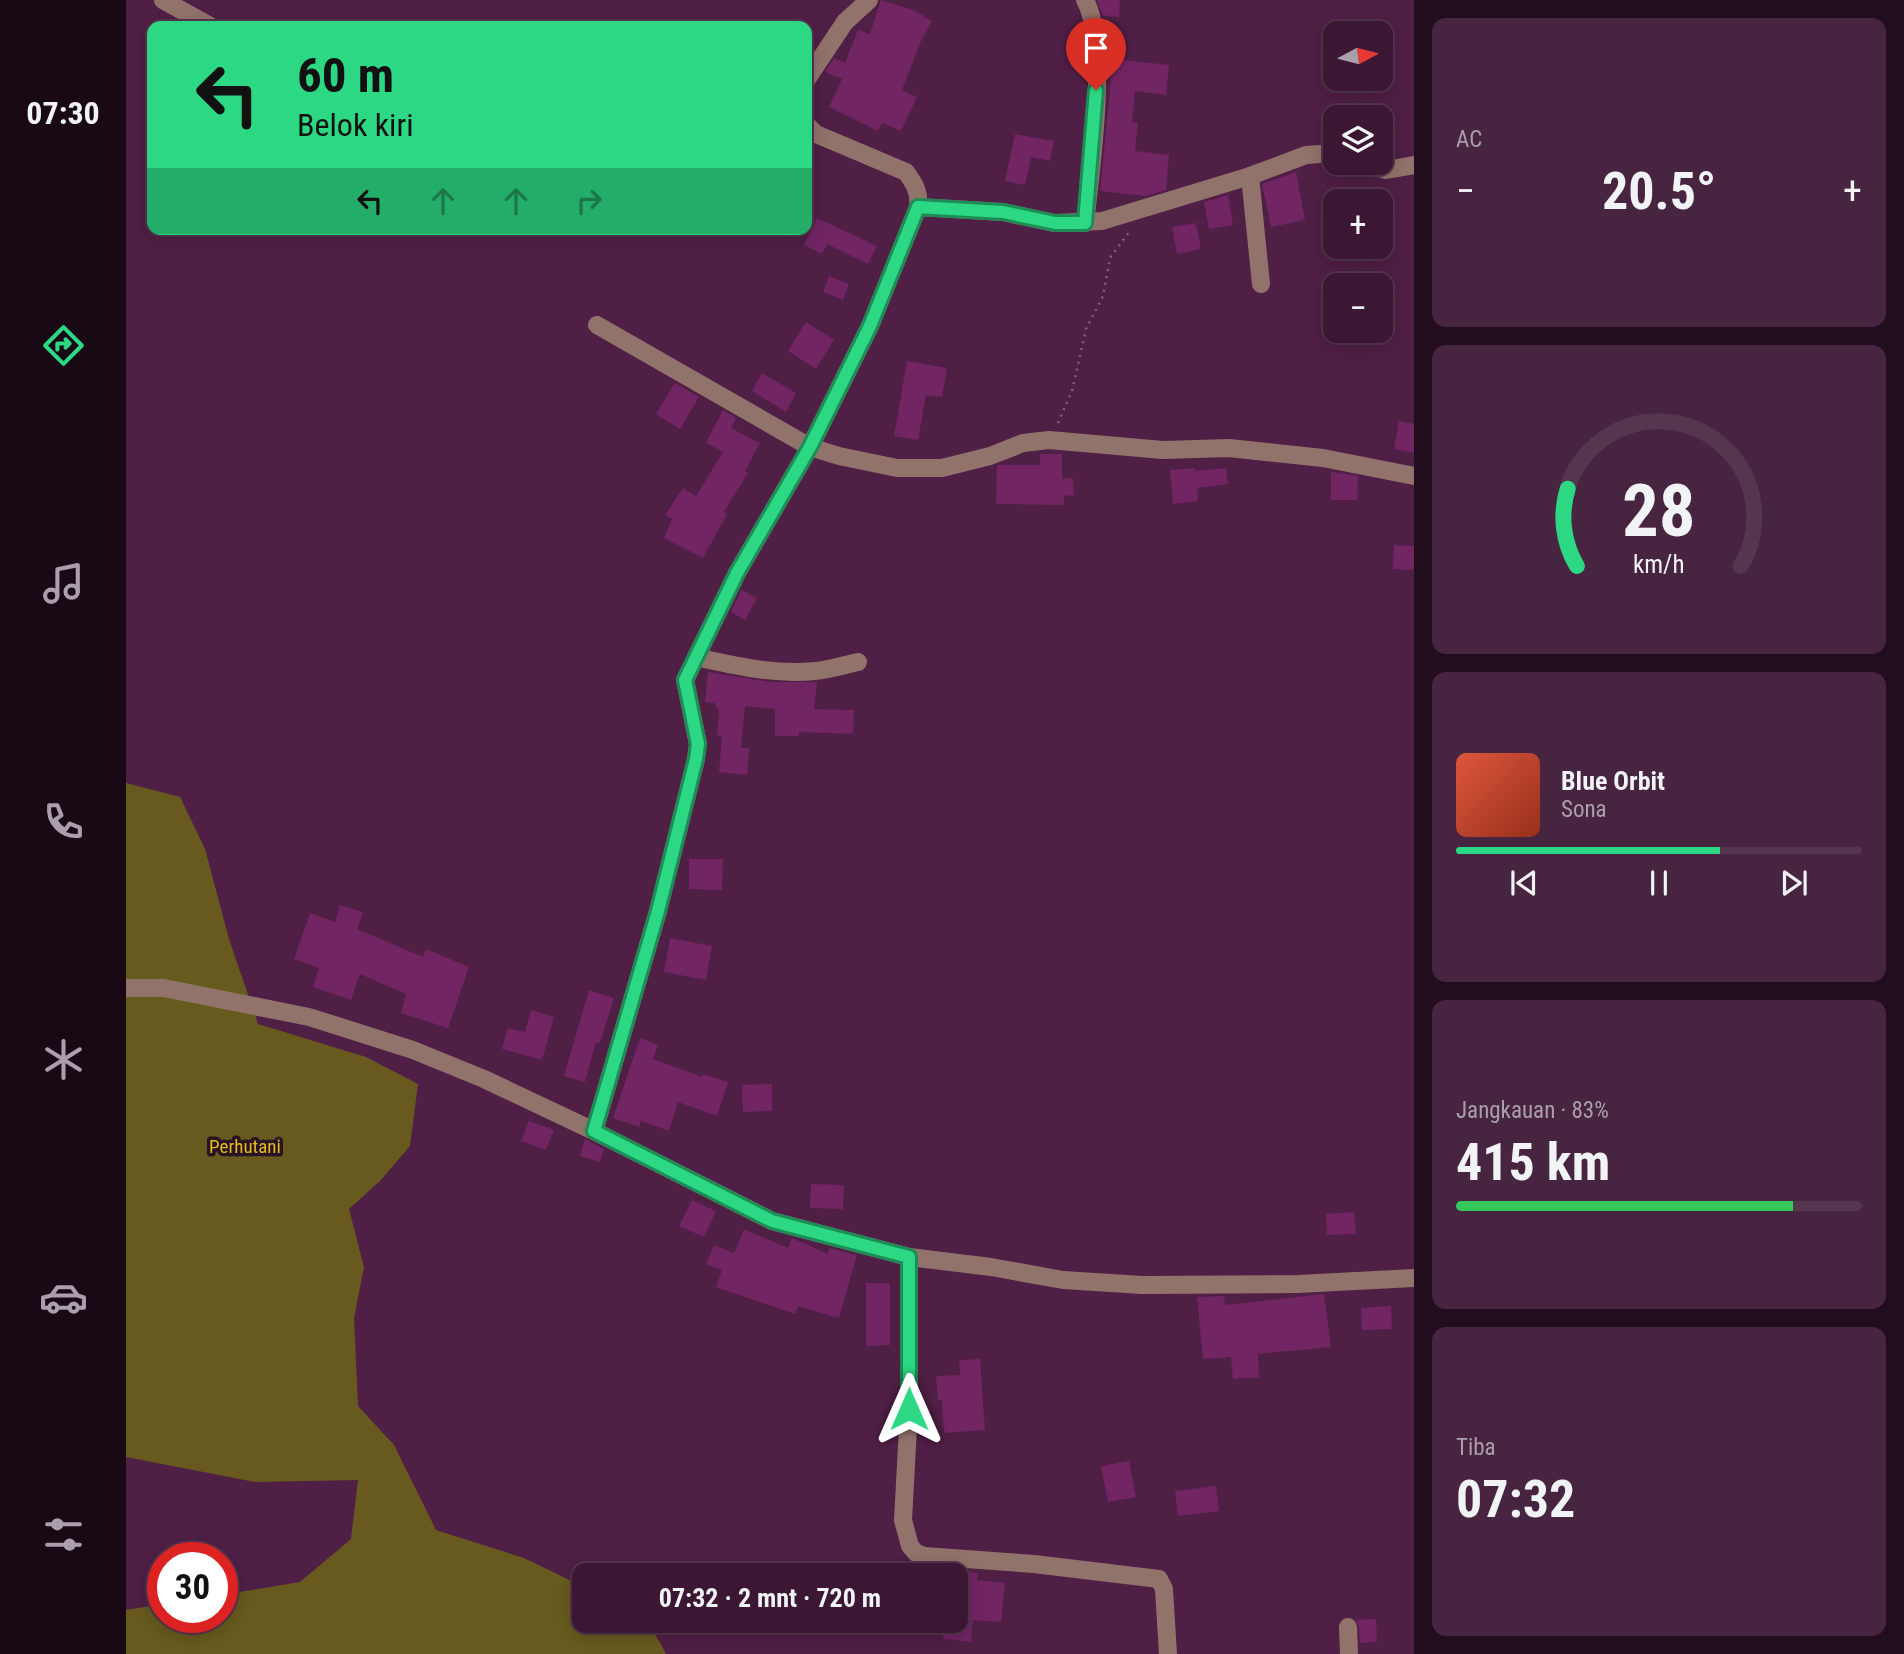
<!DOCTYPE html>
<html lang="id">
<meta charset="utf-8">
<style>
body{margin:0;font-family:"Roboto Condensed",sans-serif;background:#472440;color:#f1f3f6;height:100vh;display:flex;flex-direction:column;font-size:26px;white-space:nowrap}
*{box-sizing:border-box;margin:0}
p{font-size:23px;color:#ac9fac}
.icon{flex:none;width:38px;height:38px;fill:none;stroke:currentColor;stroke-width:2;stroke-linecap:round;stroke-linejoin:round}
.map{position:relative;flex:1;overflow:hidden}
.drawer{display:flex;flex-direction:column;gap:18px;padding:18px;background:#210d1d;width:490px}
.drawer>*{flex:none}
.hud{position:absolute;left:21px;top:21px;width:665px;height:214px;border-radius:14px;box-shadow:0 4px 18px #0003,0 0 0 2px #55364f;background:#2dd884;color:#111;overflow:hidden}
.needle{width:46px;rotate:83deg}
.fabs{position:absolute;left:1197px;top:21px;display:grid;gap:14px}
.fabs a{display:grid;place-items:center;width:70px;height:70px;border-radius:14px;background:#3c1734;box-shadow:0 4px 18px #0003,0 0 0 2px #55364f;font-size:35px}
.speed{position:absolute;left:21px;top:1542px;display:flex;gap:14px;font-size:35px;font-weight:700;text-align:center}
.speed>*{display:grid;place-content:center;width:91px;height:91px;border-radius:50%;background:#3c1734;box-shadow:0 4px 18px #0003,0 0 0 2px #55364f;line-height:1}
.speed .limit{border:10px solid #d22;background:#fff;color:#111}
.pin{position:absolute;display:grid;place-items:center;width:60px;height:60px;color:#fff;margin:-72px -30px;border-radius:50% 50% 50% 0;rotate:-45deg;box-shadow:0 0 7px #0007}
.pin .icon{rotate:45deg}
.me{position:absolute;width:77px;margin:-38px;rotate:0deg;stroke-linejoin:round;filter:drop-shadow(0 0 5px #0008)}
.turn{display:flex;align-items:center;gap:24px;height:147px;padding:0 35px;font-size:32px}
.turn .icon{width:91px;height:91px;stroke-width:2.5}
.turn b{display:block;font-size:49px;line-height:60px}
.lanes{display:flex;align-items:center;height:66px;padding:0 35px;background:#0003;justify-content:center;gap:35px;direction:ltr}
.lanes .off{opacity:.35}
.big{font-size:52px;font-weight:700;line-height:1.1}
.drawer .tile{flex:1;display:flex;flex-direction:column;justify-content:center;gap:10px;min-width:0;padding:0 24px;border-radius:14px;background:#472440}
.drawer .dial{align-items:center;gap:0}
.dial svg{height:182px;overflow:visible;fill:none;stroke:#55364f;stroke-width:7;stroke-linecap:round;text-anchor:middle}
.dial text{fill:#f1f3f6;stroke:none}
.song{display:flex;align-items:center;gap:21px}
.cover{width:84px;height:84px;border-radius:10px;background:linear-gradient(135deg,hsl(10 70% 55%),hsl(10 70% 35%))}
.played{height:7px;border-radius:4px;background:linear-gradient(90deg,#2dd884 65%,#55364f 65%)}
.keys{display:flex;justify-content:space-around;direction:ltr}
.heat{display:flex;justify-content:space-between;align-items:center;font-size:38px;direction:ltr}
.charge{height:10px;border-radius:5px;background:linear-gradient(90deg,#34c759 83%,#55364f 0)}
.trip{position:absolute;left:446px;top:1563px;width:396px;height:70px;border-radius:14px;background:#3c1734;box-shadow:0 4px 18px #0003,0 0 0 2px #55364f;font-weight:700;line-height:70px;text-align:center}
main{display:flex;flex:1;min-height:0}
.tab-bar{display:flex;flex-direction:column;width:126px;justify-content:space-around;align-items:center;background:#180915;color:#ac9fac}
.tab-bar .icon{width:49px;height:49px}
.tab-bar .active{color:#2dd884}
.tab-bar b{font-size:32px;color:#f1f3f6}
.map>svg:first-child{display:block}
.forest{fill:#685a1f}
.building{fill:#712563}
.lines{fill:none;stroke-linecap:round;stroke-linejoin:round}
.path{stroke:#865e7d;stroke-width:2.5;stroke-dasharray:2 5;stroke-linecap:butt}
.minor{stroke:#92736b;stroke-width:18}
.route-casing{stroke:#1d8c56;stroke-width:18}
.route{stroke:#2dd884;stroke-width:12}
.labels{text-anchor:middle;stroke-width:7;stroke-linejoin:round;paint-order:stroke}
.park-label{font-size:19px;fill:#e0be17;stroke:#291324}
</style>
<main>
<nav class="tab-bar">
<b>07:30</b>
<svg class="icon active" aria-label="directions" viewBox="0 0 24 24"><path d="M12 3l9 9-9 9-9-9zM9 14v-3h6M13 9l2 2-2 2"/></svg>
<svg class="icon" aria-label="music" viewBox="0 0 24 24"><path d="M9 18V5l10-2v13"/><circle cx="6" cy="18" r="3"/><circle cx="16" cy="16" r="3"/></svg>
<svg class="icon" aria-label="phone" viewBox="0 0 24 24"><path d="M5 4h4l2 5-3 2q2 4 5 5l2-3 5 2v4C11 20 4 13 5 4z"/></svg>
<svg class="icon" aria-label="climate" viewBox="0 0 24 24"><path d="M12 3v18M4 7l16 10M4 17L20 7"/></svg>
<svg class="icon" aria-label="car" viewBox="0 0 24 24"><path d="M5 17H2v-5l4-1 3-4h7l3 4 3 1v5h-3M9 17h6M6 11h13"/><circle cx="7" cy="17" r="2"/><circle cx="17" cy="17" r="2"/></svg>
<svg class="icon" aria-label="filters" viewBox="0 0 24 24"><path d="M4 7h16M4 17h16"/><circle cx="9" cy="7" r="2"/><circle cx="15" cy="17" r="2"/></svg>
</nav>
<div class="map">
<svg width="1288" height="1654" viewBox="0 0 1288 1654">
<rect width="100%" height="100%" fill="#501f46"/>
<path class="forest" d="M0 783 54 797 79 849 103 939 132 1024 240 1057 292 1084 284 1146 254 1181 223 1209 238 1267 228 1318 232 1406 268 1445 310 1530 398 1558 458 1587V1620C499 1621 521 1611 540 1654H0V1610L37 1604V1617H96V1595L174 1582 225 1539 232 1480 129 1482 0 1457Z"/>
<g class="building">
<path d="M755 0 787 10 806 21 794 43 776 90 791 97 775 131 756 123 752 131 703 107 716 79 699 72 708 58 719 63 732 30 744 34Z"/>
<path d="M971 0H994L993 17 977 16Z"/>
<path d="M987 59 1043 65 1040 95 1009 91 1006 122 1012 123 1009 151 1043 155 1040 190 1020 196 974 191Z"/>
<path d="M889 134 928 141 924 161 905 157 899 185 879 181Z"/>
<path d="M1170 172 1179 220 1145 227 1136 184Z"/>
<path d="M1102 195 1107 225 1083 229 1078 202Z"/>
<path d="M691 218 751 246 742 264 701 244 696 254 678 245Z"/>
<path d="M1070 223 1075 249 1051 254 1046 227Z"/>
<path d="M703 276 723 284 717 300 697 292Z"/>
<path d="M680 322 708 340 690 369 662 351Z"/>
<path d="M781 361 821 368 816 397 800 395 792 440 768 436Z"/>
<path d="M636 373 670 393 660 412 626 391Z"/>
<path d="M549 383 573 397 554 429 530 414Z"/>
<path d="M597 410 610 418 605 428 634 443 619 471 622 473 598 512 601 514 577 558 538 538 546 519 539 515 557 488 570 496 597 452 580 443Z"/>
<path d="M1273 421 1288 424V453L1268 449Z"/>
<path d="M914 454H936V479L947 478 948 495 938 496V505L870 504 871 465H914Z"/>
<path d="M1069 468V471L1100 468 1102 484 1071 488 1072 501 1047 504 1044 470Z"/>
<path d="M1205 472 1232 476 1231 500H1205Z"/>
<path d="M1268 545 1288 546V570L1267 569Z"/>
<path d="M615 590 631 598 619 620 605 612Z"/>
<path d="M582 672 644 682H691L688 709 728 710 727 734 673 732V736H649V709L619 706 615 748H623L621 775 593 772 596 737 591 736 593 712 588 703 579 702Z"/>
<path d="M563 859H597L596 890 563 889Z"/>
<path d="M214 905 237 912 231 929 297 957 300 949 343 967 322 1028 275 1013 280 994 234 974 225 1000 187 987 193 968 168 959 184 913 209 922Z"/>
<path d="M544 938 586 946 580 980 538 972Z"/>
<path d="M463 990 488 998 474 1043 470 1042 459 1082 438 1076Z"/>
<path d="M405 1010 428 1017 416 1060 376 1049 382 1028 399 1032Z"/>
<path d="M514 1038 532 1045 527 1059 576 1077 577 1074 602 1082 591 1116 552 1102 543 1131 515 1121 513 1127 487 1118Z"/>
<path d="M646 1084V1111L617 1112 616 1085Z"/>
<path d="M403 1121 428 1130 420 1150 395 1141Z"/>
<path d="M459 1139 478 1149 474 1162 454 1156Z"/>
<path d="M685 1184 718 1185 717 1209 684 1208Z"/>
<path d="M566 1200 590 1211 578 1237 553 1226Z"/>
<path d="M1228 1212 1230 1234 1201 1235 1200 1214Z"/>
<path d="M618 1229 662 1248 666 1238 702 1254 703 1248 731 1255 713 1318 672 1306 669 1314 590 1287 596 1270 580 1264 588 1245 608 1253Z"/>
<path d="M740 1283H764V1345L740 1346Z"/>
<path d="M1198 1294 1205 1347 1132 1354 1133 1377 1107 1379 1105 1357 1077 1359 1071 1297 1098 1296 1099 1305Z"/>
<path d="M1265 1306 1266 1329 1236 1330 1235 1308Z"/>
<path d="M854 1359 859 1430 818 1433 816 1400H812L810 1376 834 1375 833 1360Z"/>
<path d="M1003 1461 1010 1497 982 1502 975 1466Z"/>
<path d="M1090 1486 1093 1511 1052 1516 1049 1491Z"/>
<path d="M830 1571 852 1573 851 1580 879 1583 875 1622 847 1620 845 1642 817 1639 819 1620H830Z"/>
<path d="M1250 1619 1251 1642 1234 1643 1233 1627 1230 1620Z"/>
</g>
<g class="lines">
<path class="path" d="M932 423 946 391 960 329 977 296 984 258 1003 232"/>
<g class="minor">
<path d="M37 0 84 26"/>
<path d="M681 79 719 22 743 0"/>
<path d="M1236 163 1260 170 1288 165"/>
<path d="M1124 176 1135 284"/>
<path d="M792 207 877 212 928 223 976 221 1124 176 1180 155 1209 153"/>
<path d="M959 223C965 170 983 44 959 0"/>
<path d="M471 325 684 447 713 456 771 468H816L864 456 897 443 923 440 1037 450 1103 448 1197 458 1288 476"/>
<path d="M570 657C609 666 650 675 689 671 703 670 718 665 732 662"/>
<path d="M0 988H38L183 1017 287 1050 358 1079 468 1131 646 1221 783 1257 865 1267 937 1280 1016 1285 1172 1284 1288 1278"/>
<path d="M468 1131 532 911 570 759 572 744 559 680 611 573 684 447 744 326 792 207C794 192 788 183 780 172L690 134 681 125"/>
<path d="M783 1257V1409L777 1520 784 1546 790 1553 798 1556 908 1564 1033 1579 1038 1589 1042 1654"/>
<path d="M1222 1627 1223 1654"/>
</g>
</g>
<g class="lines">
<g class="route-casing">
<path id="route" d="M783 1409V1257L646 1221 468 1131 532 911 570 759 572 744 559 680 611 573 684 447 744 326 792 207 877 212 929 223H959L970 90"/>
</g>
<use href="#route" class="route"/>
</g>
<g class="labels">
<g class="park-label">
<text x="119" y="1153">Perhutani</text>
</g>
</g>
</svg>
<div class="fabs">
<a><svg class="needle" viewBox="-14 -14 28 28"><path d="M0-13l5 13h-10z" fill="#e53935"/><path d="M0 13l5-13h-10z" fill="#ac9fac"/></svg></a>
<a><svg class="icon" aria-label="layers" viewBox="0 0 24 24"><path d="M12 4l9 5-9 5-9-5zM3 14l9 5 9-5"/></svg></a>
<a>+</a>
<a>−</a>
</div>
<div class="speed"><div class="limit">30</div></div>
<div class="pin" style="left:970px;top:90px;background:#d93025"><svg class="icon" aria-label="arrive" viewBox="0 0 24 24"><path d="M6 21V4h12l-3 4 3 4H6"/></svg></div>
<svg class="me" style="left:783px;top:1409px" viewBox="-20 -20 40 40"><path d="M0-17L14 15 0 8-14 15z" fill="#2dd884" stroke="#fff" stroke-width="4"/></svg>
<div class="trip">07:32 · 2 mnt · 720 m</div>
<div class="hud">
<div class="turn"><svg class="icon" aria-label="left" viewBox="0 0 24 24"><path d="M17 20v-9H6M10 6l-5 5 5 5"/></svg><div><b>60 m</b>Belok kiri</div></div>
<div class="lanes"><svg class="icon" aria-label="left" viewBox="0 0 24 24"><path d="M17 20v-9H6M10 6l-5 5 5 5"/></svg><svg class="icon off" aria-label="ahead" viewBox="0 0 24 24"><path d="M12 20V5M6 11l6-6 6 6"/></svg><svg class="icon off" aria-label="ahead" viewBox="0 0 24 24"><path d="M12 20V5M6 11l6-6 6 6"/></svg><svg class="icon off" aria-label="right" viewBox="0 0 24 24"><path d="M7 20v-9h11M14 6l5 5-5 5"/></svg></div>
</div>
</div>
<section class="drawer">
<div class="tile"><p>AC</p>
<div class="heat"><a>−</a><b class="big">20.5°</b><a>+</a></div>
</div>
<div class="tile dial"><svg viewBox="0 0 100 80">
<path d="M14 69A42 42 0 1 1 86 69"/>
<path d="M14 69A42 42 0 0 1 10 35" stroke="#2dd884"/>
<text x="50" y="56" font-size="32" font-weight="700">28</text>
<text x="50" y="72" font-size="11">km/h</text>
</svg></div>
<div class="tile">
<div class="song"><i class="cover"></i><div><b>Blue Orbit</b><p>Sona</p></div></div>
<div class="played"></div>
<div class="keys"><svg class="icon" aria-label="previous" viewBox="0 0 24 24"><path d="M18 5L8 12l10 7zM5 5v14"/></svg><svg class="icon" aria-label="pause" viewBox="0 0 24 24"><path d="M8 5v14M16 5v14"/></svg><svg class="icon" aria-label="next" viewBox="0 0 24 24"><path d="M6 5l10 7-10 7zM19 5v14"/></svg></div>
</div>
<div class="tile"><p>Jangkauan · 83%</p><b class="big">415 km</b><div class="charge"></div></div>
<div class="tile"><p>Tiba</p><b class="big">07:32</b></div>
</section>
</main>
